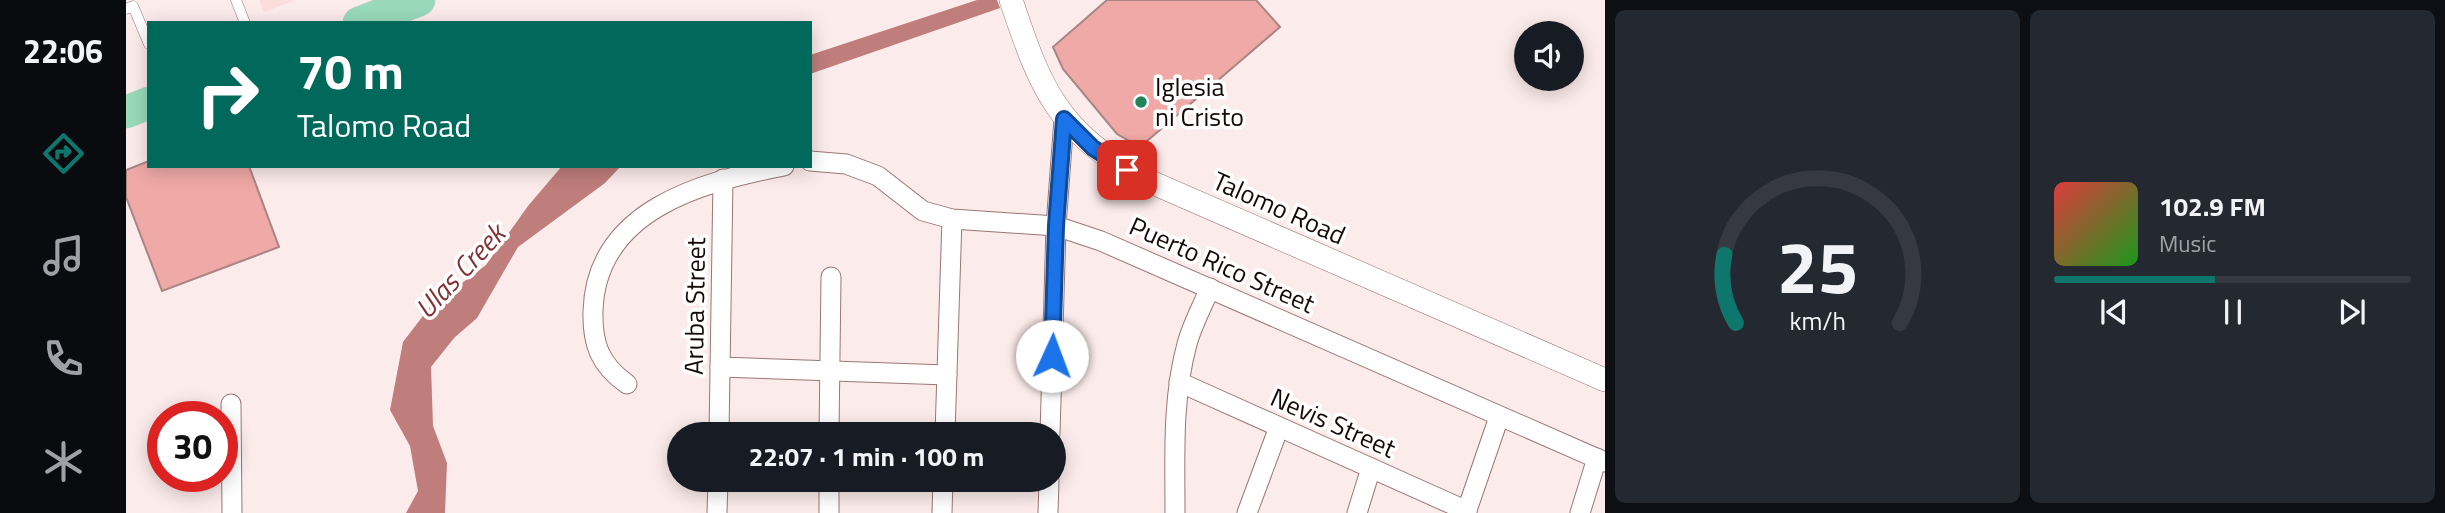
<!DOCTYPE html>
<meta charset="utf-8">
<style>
body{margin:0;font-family:"Titillium Web",sans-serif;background:#242831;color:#f1f3f6;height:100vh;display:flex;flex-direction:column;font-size:26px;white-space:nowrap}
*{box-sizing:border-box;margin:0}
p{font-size:23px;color:#9ea1a6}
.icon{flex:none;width:38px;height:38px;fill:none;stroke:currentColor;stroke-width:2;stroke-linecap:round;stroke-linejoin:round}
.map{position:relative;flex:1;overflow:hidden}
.panel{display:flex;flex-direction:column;gap:10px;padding:10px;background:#0d0f14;width:840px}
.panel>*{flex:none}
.top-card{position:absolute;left:21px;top:21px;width:665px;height:147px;border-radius:0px;box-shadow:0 4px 18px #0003;background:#00695c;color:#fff;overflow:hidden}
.controls{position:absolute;left:1388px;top:21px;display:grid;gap:14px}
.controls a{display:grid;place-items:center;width:70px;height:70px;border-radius:50%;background:#171b24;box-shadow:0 4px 18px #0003;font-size:35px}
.speed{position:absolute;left:21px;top:401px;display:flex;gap:14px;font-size:35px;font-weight:700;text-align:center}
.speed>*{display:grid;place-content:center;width:91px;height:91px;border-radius:50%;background:#171b24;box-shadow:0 4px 18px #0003;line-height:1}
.speed .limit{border:10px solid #d22;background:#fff;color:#111}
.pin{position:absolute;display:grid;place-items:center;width:60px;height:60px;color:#fff;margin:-30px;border-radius:14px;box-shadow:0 4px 10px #0006}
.me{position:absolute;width:77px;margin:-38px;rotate:2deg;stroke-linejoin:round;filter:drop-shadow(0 0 5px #0008)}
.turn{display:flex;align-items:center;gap:24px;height:147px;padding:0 35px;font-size:32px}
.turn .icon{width:91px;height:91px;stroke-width:2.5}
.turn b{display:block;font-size:49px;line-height:60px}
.panel .tile{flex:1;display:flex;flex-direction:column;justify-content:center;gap:10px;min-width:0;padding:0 24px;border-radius:10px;background:#242831}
.panel .dial{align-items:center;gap:0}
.dial svg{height:182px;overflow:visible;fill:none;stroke:#363941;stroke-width:7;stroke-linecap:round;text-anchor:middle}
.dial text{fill:#f1f3f6;stroke:none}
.song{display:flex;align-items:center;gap:21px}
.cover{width:84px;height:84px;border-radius:10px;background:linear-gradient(135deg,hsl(0 70% 55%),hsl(120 70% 35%))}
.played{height:7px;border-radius:4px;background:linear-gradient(90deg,#0f766e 45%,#363941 45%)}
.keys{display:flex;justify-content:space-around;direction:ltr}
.panel .tiles{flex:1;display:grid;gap:10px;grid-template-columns:repeat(2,1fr)}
.trip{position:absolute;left:541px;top:422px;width:399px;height:70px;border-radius:35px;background:#171b24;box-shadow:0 4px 18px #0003;font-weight:700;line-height:70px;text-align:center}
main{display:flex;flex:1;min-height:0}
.dock{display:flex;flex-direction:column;width:126px;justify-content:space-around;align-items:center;background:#090b0e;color:#9ea1a6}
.dock .icon{width:49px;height:49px}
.dock .current{color:#0f766e}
.dock b{font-size:32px;color:#f1f3f6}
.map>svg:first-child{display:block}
.built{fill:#fbdddc}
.water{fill:#bf7d7b}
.building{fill:#efa9a6;stroke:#a98584;stroke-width:2}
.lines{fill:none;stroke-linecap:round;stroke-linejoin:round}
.service-casing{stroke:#9a7775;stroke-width:11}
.minor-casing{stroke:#9a7775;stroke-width:21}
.tertiary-casing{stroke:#9a7775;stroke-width:24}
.trunk-casing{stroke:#d0cece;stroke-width:33}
.service{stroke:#fff;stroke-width:10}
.minor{stroke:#fff;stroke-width:19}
.tertiary{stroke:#fff;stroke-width:23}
.trunk{stroke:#98daba;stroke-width:32}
.route-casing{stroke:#114b97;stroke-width:18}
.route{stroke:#1a73e8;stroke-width:12}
.poi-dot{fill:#21845d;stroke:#fff;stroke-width:2.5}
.labels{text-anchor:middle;stroke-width:7;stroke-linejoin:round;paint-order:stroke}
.poi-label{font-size:26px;fill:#150908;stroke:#fff;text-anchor:start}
.street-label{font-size:26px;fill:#150908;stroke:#fff}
.water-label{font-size:28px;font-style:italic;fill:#833133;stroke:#fff}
</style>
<main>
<nav class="dock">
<b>22:06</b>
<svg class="icon current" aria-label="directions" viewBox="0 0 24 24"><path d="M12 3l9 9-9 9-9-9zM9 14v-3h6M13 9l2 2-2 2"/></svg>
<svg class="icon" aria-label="music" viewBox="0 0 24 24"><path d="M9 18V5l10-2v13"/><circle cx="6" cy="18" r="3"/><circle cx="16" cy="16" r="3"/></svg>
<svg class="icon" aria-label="phone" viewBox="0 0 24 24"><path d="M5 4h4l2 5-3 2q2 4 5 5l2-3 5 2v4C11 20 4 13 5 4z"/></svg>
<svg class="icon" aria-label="climate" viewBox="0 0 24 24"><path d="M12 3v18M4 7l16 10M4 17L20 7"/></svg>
</nav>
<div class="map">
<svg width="1479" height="513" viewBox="0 0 1479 513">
<rect width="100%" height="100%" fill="#fbebea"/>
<path class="built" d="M133 0H167V1L138 12Z"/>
<g class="water">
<path d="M851 0H871L874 8 684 74V55Z"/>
<path d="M436 166H495L479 183 392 247 351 318 328 338 305 367 307 426 321 463 319 513H280L292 491 284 446 264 410 277 342 303 308 360 265 402 206Z"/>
</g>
<g class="building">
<path d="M981 0H1130L1154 27 1014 147 991 134 937 69 927 47Z"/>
<path d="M23 161V166H123L153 247 36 291 0 197V170Z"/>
</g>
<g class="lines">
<g class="service-casing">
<g id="service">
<path d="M110 0 119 23"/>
<path d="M0 9 7 6 23 44"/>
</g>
</g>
<g class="minor-casing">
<g id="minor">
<path d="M684 161 720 164 752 176 797 211 826 219 930 226 975 241 1479 462"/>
<path d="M594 367 821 375"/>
<path d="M1053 382 1341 511"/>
<path d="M501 384C474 365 466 344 467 311 470 210 575 182 658 166"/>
<path d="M105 404 106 513"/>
<path d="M593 434 597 179"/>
<path d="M703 434 705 277"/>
<path d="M819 434 826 219"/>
<path d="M924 434 930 226 938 119"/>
<path d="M591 513 592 480"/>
<path d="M703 513V480"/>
<path d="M816 513 817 480"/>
<path d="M922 513 923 480"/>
<path d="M1049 513C1049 456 1046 399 1061 344 1066 325 1076 307 1084 288"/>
<path d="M1121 513 1153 427"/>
<path d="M1231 513 1245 468"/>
<path d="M1340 513 1373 417"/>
<path d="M1454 513 1471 458"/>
</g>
</g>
<g class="tertiary-casing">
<path id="tertiary" d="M885 0C915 90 931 131 1018 179L1479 380"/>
</g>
<g class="trunk-casing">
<g id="trunk">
<path d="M233 23 293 0"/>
<path d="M0 112 23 103"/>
</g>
</g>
<use href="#service" class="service"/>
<use href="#minor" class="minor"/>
<use href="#tertiary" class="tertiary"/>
<use href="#trunk" class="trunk"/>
</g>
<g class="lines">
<g class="route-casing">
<path id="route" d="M926 356 930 226 938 119 967 148 1001 170"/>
</g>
<use href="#route" class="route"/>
</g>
<circle class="poi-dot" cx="1015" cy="102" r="7"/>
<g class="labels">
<g class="poi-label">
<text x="1029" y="96">Iglesia<tspan x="1029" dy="30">ni Cristo</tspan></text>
</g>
<g class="street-label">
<text transform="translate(1153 208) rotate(24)" y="9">Talomo Road</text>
<text transform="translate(1096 265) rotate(24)" y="9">Puerto Rico Street</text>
<text transform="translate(569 306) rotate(-89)" y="9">Aruba Street</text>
<text transform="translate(1207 423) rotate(24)" y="9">Nevis Street</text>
</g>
<g class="water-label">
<text transform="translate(334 271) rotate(-47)" y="10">Ulas Creek</text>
</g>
</g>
</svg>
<div class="controls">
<a><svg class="icon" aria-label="sound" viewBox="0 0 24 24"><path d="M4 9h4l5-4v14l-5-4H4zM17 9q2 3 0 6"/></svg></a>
</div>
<div class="speed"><div class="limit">30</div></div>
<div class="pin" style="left:1001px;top:170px;background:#d93025"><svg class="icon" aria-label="arrive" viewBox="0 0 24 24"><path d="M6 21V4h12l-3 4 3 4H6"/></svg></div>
<svg class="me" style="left:926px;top:356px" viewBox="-20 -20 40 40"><circle r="19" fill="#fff"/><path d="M0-13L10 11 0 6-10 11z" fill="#1a73e8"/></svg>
<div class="trip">22:07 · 1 min · 100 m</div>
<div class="top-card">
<div class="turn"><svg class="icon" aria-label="right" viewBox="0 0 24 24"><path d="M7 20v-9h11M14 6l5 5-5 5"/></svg><div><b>70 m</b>Talomo Road</div></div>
</div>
</div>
<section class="panel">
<div class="tiles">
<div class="tile dial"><svg viewBox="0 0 100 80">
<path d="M14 69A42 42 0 1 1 86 69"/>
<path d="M14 69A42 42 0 0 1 9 39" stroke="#0f766e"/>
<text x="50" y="56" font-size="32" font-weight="700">25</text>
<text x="50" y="72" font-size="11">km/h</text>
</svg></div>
<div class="tile">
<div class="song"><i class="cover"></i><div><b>102.9 FM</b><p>Music</p></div></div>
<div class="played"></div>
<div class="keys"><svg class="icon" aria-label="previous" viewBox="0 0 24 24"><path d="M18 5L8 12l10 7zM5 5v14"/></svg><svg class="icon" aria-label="pause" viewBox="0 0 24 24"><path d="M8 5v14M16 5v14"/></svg><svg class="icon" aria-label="next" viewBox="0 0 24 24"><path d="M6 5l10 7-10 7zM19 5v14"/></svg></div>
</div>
</div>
</section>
</main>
